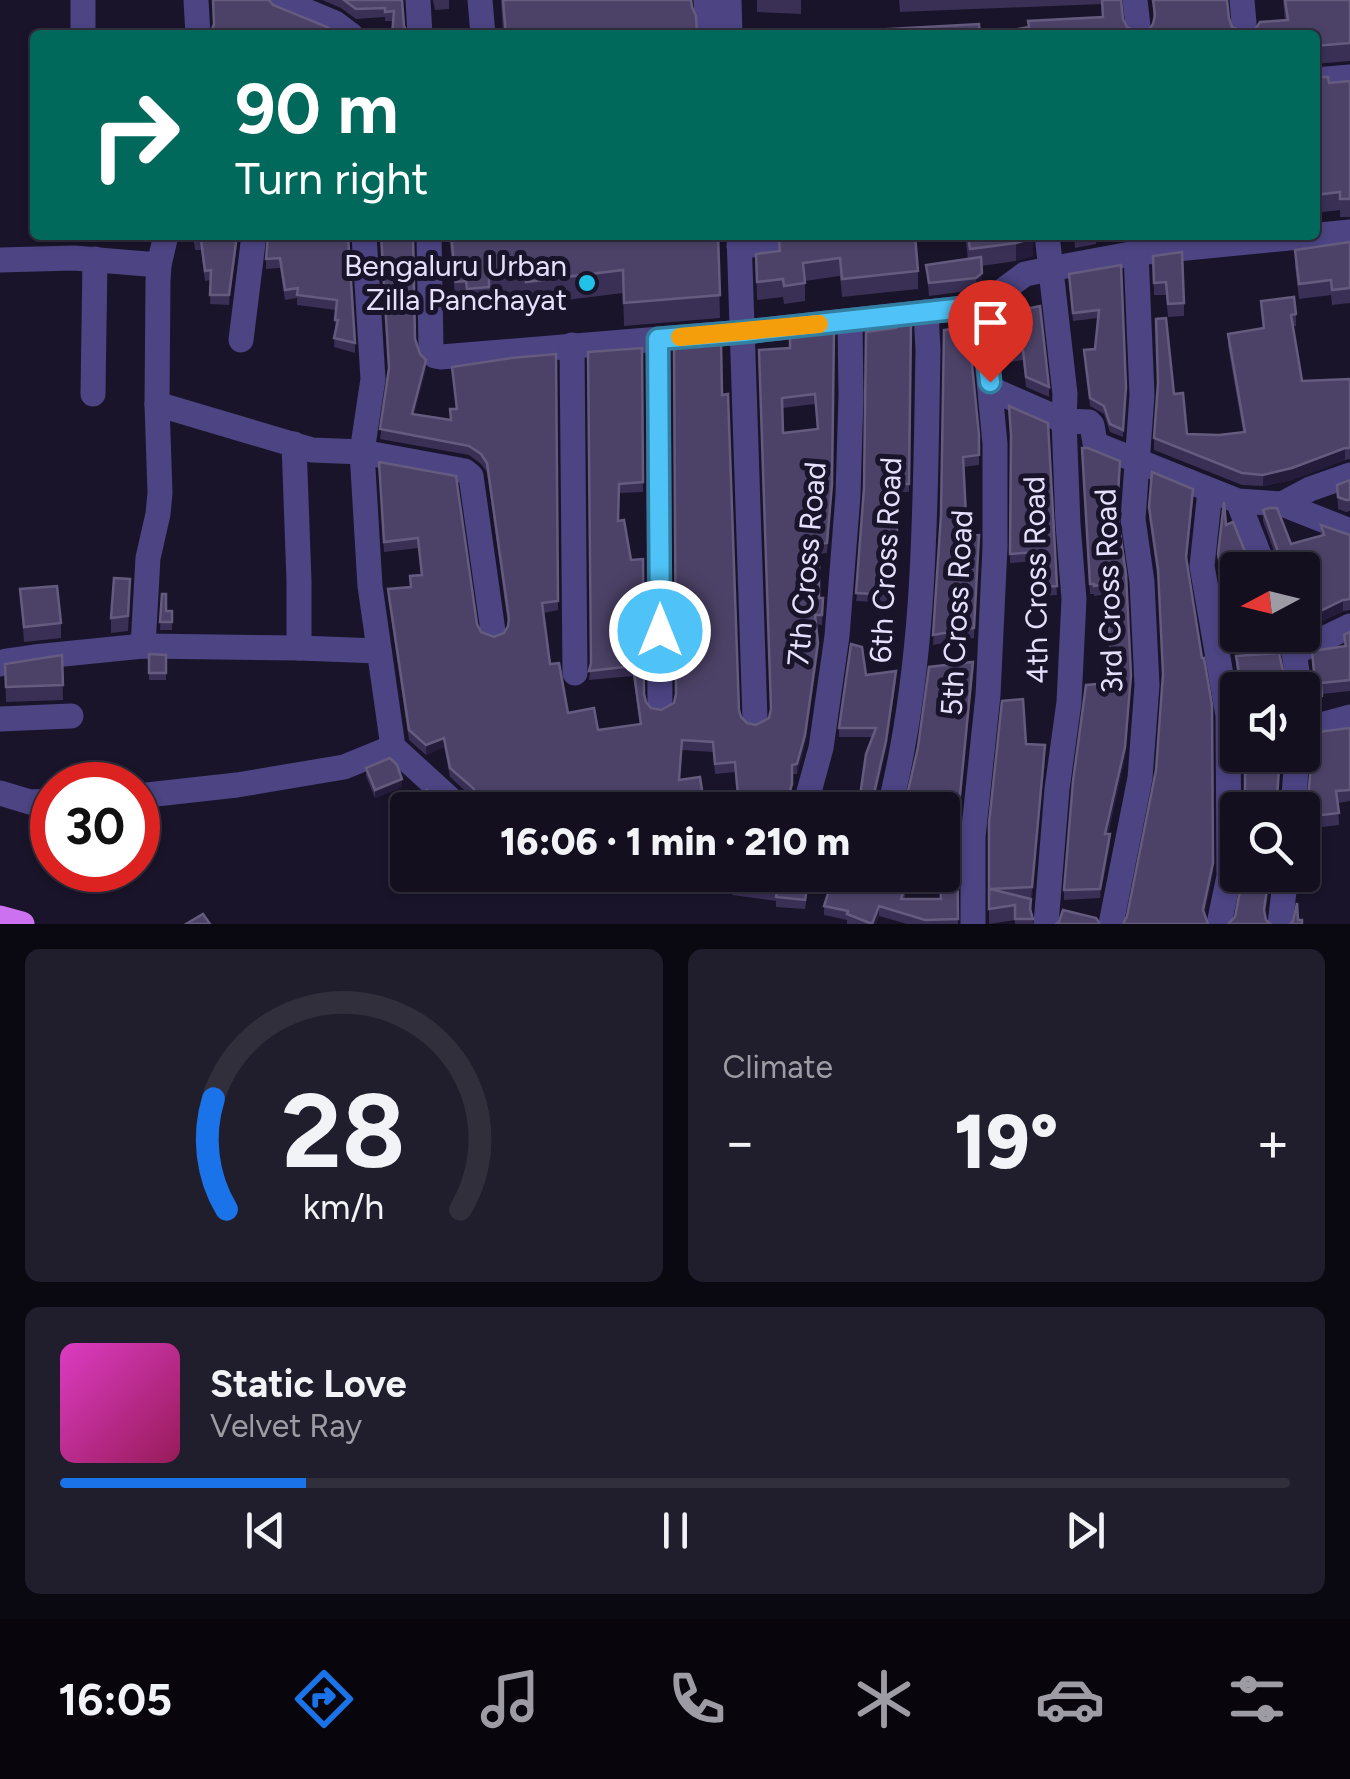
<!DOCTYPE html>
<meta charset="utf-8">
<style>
body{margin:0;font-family:Figtree,sans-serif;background:#201d2c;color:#f1f3f6;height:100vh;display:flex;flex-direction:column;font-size:38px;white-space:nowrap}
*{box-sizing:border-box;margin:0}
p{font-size:32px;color:#9d9ca4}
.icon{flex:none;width:55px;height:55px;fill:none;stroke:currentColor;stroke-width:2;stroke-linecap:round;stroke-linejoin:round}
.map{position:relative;height:924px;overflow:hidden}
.drawer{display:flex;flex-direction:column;gap:25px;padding:25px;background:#0a0811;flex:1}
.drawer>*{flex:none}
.hud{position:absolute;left:30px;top:30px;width:1290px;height:210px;border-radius:10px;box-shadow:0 2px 8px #0004,0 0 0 2px #322f3d;background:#00695c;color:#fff;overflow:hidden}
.needle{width:65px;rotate:263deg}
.tools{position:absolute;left:1220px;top:552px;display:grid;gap:20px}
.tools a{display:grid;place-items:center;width:100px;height:100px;border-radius:10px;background:#130f1f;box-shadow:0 2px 8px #0004,0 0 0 2px #322f3d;font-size:50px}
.speed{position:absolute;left:30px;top:762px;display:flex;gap:20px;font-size:50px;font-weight:700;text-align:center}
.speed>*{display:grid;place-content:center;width:130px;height:130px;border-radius:50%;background:#130f1f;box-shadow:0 2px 8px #0004,0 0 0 2px #322f3d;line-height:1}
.speed .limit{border:15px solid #d22;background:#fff;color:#111}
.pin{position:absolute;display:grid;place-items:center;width:85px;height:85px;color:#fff;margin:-102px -42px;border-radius:50% 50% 50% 0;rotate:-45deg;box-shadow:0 0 10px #0007}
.pin .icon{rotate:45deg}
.me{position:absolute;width:110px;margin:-55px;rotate:0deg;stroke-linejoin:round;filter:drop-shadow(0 0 8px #0008)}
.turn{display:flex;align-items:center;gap:35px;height:210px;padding:0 40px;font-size:45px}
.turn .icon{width:130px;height:130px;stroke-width:2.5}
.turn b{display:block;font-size:70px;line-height:85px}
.big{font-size:75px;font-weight:800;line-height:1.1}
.drawer .tile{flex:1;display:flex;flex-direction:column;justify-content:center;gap:15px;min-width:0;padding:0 35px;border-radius:15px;background:#201d2c}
.drawer .dial{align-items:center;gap:0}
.dial svg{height:260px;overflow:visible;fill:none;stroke:#322f3d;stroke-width:7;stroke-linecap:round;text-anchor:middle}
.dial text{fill:#f1f3f6;stroke:none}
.song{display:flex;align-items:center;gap:30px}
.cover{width:120px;height:120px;border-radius:15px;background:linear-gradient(135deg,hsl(310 70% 55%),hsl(330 70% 35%))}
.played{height:10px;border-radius:5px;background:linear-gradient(90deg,#1a73e8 20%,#322f3d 20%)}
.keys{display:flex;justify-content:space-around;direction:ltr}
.heat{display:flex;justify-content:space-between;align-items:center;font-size:55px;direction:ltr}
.drawer .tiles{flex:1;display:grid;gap:25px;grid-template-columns:1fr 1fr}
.tile:last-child{grid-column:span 2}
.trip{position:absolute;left:390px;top:792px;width:570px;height:100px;border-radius:10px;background:#130f1f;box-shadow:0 2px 8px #0004,0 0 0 2px #322f3d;font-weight:800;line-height:100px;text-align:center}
.tab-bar{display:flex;height:160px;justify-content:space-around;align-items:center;background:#08060c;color:#9d9ca4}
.tab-bar .icon{width:70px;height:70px}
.tab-bar .current{color:#1a73e8}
.tab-bar b{font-size:45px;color:#f1f3f6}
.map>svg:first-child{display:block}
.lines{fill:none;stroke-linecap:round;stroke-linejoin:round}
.minor{stroke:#4c4483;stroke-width:25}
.major{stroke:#cc72f0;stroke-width:25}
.wall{fill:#3a2f55;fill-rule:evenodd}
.shaded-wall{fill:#251c3c}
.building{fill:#4c4267;stroke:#645b7e;stroke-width:2.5;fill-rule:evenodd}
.route-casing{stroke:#337fa1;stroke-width:25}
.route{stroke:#4fc3f7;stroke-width:18}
.slow{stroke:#f59e0b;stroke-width:18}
.poi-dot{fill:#20c2e7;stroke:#191429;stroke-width:4}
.labels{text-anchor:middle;stroke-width:10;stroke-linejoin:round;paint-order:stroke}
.poi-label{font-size:30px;fill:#e5dffc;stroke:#191429;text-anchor:end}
.street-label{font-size:30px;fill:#e5dffc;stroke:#191429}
</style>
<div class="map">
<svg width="1350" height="924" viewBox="0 0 1350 924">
<rect width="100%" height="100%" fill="#191429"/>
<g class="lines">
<g class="minor">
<path d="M196 0 198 35"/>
<path d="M280 0 335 23 351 35"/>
<path d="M418 0 420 35"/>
<path d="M480 0 483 35"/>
<path d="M706 0 708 35"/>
<path d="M729 0 730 35"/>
<path d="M1135 0 1139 35"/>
<path d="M1242 0 1245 35"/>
<path d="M83 35V0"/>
<path d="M1315 80 1350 77"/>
<path d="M364 235 373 379 362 452 370 586 393 747 462 810"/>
<path d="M429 235 431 348 435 356 441 357 744 332 982 306 1025 274 1050 269 1136 253 1350 232"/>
<path d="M739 235 755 719"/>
<path d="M739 246 809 240"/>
<path d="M0 260 74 258 159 265"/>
<path d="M658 339 660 704"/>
<path d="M241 340 254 235"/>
<path d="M572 345 575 673"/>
<path d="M991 389 1064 421 1089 422 1092 425 1095 443 1098 445 1238 501 1282 504 1310 489 1350 475"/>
<path d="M93 394 95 259"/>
<path d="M157 404 312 450 362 452 465 471 471 476 493 631"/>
<path d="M294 444 299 581V648L379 651"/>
<path d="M1210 491 1202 566 1228 715 1229 876 1219 924"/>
<path d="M1238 501 1265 570"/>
<path d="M1282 504 1350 531"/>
<path d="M1288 635 1294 653 1300 690"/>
<path d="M143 646 148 558 158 514 160 493 157 404 158 281 159 265 166 235"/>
<path d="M1294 653 1350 626"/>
<path d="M0 664 6 661 34 657 143 646 299 648"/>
<path d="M0 719 71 716"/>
<path d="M1302 730 1350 717"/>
<path d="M0 793 30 802 52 801"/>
<path d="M138 796 237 785 344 767 393 747"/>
<path d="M804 810 821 748 837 636 848 495 851 396 850 321"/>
<path d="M889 810C927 660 925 504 928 350L926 312"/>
<path d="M1293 810 1297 755"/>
<path d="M973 924V837L988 695 995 547V444L982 306"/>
<path d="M1046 924 1057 789 1069 702 1074 599 1068 524 1064 421 1065 394 1047 235"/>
<path d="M1111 924 1140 778 1147 685 1142 582 1133 519 1142 395 1136 253"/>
<path d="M1280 924 1286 875"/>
</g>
<path class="major" d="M0 918 22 924"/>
</g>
<g class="wall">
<path d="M322 0H402L404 26 393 21H385V17L356 19 341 8Z"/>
<path d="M433 0H449V9L435 10Z"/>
<path d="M501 0H691L697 35H503Z"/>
<path d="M757 0H801V14L757 12Z"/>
<path d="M899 0H1121L1123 19 1127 27 1140 33 1148 31 1153 24V0L1229 18 1232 27 1245 33 1285 21 1283 0H1350V61L1315 64V35H1018V29L1102 18V4L900 12Z"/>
<path d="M1315 77 1329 83 1350 81V217H1340V210L1315 213Z"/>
<path d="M193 235H238L229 305 210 304 211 280 205 281 201 250H195Z"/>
<path d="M348 235 355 343V353L334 347 336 310 297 305V298L285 300 280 268 266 269V259Z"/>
<path d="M449 235H718L720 318 624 326 623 293 526 305 525 297 489 301V310L467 312 466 304 456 305Z"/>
<path d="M965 235H1033V256L1016 261 981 266 982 286 976 290 929 296 926 265 968 259Z"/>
<path d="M1074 235H1096V244L1075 248Z"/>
<path d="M779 241 918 271V289L842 297 840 276 805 281V301L784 304 783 297 757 300 756 254 779 251Z"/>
<path d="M1350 242V303L1332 305 1331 295 1299 299 1295 266V250Z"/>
<path d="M1153 256 1184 303V316L1168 317 1166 295H1154Z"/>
<path d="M1121 265 1126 387 1123 437 1110 432 1104 414 1090 406 1084 350 1095 349 1098 318 1073 321 1069 282V274Z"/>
<path d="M1261 301 1296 314V326H1293L1302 381 1350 379V459L1345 460 1292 480 1263 486 1242 485 1154 450V438L1174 394 1187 434 1219 435 1243 432 1228 346V334L1263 328Z"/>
<path d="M999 304 1021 310 1049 387V397L1026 387 1023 360 1004 363Z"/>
<path d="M956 316 979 435V465L963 467 967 536 979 535 974 638 933 645Z"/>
<path d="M911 322 909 492H899L894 603 856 601 896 328Z"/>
<path d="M834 329 832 494 827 553 819 554V598H823L822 625 816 624 818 653 805 745 797 774H792V794L738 808 735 772 715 774 713 752 682 750 477 805 473 798 450 777 444 747 426 755 409 740 388 599V589L410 587V576L421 575 418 548 384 552 379 472 481 632 494 637 504 633 508 625 487 472 481 464 469 455 380 439 389 371 415 339 426 370 414 414 450 420 456 409 452 367 556 354 558 610 544 613 550 664 568 713 598 730 640 724 633 676 589 680 591 663 588 352 642 348 643 492 619 493 618 520 644 694 646 702 651 708 661 710 674 703 676 694 722 395 739 710 741 717 747 723 756 725 769 718 771 710 759 350 790 348ZM815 404 817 429 783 433 782 408Z"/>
<path d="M1009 406 1048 423 1057 595 1038 596 1037 561 1010 563 1011 443Z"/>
<path d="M1082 458 1117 514 1131 685 1125 757 1108 834 1110 844 1100 898 1064 900V890L1109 683 1108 660H1110V626L1108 594 1094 596V594H1090Z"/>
<path d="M1350 480V511L1346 512 1338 509 1337 485Z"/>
<path d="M1193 500 1187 561 1213 874 1204 914 1127 916 1156 770 1163 679 1158 581 1149 518V507Z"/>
<path d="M1263 510 1291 544 1321 536V525L1350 535V610L1343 611 1304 630 1302 570 1279 565 1263 521Z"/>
<path d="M1226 525 1250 564 1273 635V640L1233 651 1218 565V554Z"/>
<path d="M20 589 61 623V638L24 642Z"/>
<path d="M130 594 128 631 111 633V618Z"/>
<path d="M162 594 166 611H172V630H160Z"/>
<path d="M1350 632V691L1322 694V708L1302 710V694L1311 690 1314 685 1312 651 1344 646V635Z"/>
<path d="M149 654 166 655V680H149Z"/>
<path d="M62 655 63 700 6 702 5 664Z"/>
<path d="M1236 656 1287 688 1290 690H1240L1236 667Z"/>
<path d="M973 671 957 835 958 924H907L879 916 876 924H847V920L824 915V906L906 892 904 899H941L936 801 933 810H902Z"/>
<path d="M866 675 896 680 886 750 858 810 873 737H839V728Z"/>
<path d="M1350 728V801L1338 803 1339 825 1314 828 1315 849H1311L1313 872 1302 874V810L1307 807 1312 754 1309 745V733Z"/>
<path d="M1026 744 1045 760 1031 901 1033 924H1015V920L989 924V823Z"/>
<path d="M366 768 402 787 375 798 366 776Z"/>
<path d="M733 875 809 883 805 909 776 907V901L732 895Z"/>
</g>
<g class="shaded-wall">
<path d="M237 235H238L229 305V295Z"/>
<path d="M1033 238V256L1016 261V243Z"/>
<path d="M982 273V286L976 290V278Z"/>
<path d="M426 360V370L412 424V414Z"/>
<path d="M1345 448V460L1292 480 1263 486V475Z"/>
<path d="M1343 600V611L1304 630V619Z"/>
<path d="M1249 635H1273V640L1233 651V639Z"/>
<path d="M818 643V653L805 745 797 774V764Z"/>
<path d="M896 671 886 750 873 807V798Z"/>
<path d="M1131 685 1125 757 1105 844V834Z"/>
<path d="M444 738V747L426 755V745Z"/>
<path d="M1045 745V760L1032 901V887Z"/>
<path d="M402 779V787L375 798V790Z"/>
<path d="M1110 834V844L1100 898V889Z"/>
<path d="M1213 863V874L1203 922V910Z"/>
<path d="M1269 875H1271L1264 922V910Z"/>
<path d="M879 906V916L876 924H872Z"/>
</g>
<g class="building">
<path d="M213 0H269L273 5 327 27 339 35H210L214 24Z"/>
<path d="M344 0H402L404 26 409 35H392L394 11 385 12V8L356 9Z"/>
<path d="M503 0H691L692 7 696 16 697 35H506Z"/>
<path d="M1102 0H1121L1123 19 1127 27 1140 33 1148 31 1153 24 1155 15 1153 0H1227L1229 18 1232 27 1245 33 1255 30 1260 22 1288 20 1285 0H1350V43L1315 46V35H1019L1018 29 1029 27 1028 21 1103 17Z"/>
<path d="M979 24 980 35H872V30Z"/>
<path d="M1315 77H1328L1329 83 1350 81V199H1340V192L1315 195Z"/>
<path d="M194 235H237L229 295H210L211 270 205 271 201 240 195 241Z"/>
<path d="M268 235H348L355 343 334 338 338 320H335L337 300 297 295 298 288 285 290 280 258 266 259Z"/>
<path d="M381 235H413L415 339 420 354 426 360 412 414 451 420 450 409H457L452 367 511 358 556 354 558 601 542 603 550 664 559 663 568 713 594 708 598 730 641 724 633 666 589 671 591 663 588 352 642 348 643 482 619 484 618 521 624 520 631 560 643 559 644 694 646 702 651 708 661 710 674 703 676 694 674 344 721 340 722 395 728 394 739 710 741 717 747 723 756 725 769 718 771 709 759 350 790 348V334L834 329 832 484 827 543 819 544V598H823L822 615H815L818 643 805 735 797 764 792 765V784L788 797 792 810H734V808L739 807 735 762 715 764 713 742 682 740 679 780 700 777 705 810H474L478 805V796L473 788 450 768 444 738 426 745 409 730 388 589 411 587 410 576 422 575 418 538 384 542 379 462 456 476 477 624 481 632 494 637 504 633 508 626 509 619 487 463 481 454 469 446 380 429 389 368ZM815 394 818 429 783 433 782 398Z"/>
<path d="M451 235H718L720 295 624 303 623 270 526 282 525 274 489 278V287L467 289 466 281 456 282Z"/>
<path d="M858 235H915L918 271 842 279 840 258 803 263 805 283 784 286 783 279 757 282 756 254 780 251 779 241Z"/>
<path d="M968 235H1033V238L1016 243 970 249Z"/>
<path d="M1074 235H1096V236L1075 240Z"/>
<path d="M1350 242V288L1332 290 1331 280 1299 284 1295 250Z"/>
<path d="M1182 252 1184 303 1168 304 1166 282 1154 283 1153 256Z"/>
<path d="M981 257 982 273 976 278 929 283 926 265Z"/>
<path d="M1121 265 1126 387 1123 430 1110 424 1104 406 1090 398 1084 350 1095 349 1099 310 1073 313 1069 274Z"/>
<path d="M1294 297 1296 314 1291 315 1302 381 1350 379V448H1345L1292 468 1263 475 1242 473 1154 438 1158 383 1156 319 1166 318 1174 394 1183 393 1187 434 1219 435 1245 432 1228 334 1264 328 1261 301Z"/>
<path d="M1020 299 1021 310 1040 306 1049 387 1026 377 1023 350 1004 353 999 304Z"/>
<path d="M967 314 979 435V455L963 457 967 536 979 535 974 628 933 635 941 515 944 330 958 328 956 316Z"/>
<path d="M911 322 909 484H899L894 595 856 593 864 488 866 332 896 328 895 324Z"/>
<path d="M1009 406 1048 423 1057 586 1038 587 1037 552 1010 554 1011 435Z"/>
<path d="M1082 448H1088L1120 461 1117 511 1126 574 1131 675 1125 747 1105 834H1110L1100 889 1064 890 1073 781 1086 685 1111 683 1108 660H1111L1109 626H1111L1108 584 1094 586V584H1090Z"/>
<path d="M1152 472 1193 489 1186 557 1202 658H1204L1212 705 1213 863 1203 910 1208 924H1123L1127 916 1156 770 1163 674 1158 569 1149 507Z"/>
<path d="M1350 480V500H1346L1338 497 1337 485Z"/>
<path d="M1224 502 1226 525 1233 522 1250 564 1254 570H1238V635H1249L1233 639 1218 554Z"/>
<path d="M1269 508H1277L1291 544 1324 535 1321 525 1350 535V599L1343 600 1304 619 1302 570H1276L1281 560 1263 510Z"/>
<path d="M114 578 130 579 128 616 111 618Z"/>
<path d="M57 586 61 623 24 627 20 589Z"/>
<path d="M162 594H166V611H172V622H160Z"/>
<path d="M1350 632V680L1321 683 1322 696 1302 698V694L1311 690 1315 683 1312 651 1346 646 1344 635Z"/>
<path d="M851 644 862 647 866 675 896 671 886 741 873 798 877 810H858L866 754 876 728H839Z"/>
<path d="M1279 653 1287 688 1290 690H1242L1236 656Z"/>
<path d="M149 654 166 655V673H149Z"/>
<path d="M62 655 63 685 6 687 5 664Z"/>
<path d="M973 662 957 826 958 919 925 920 879 906 872 924 847 914 848 911 824 906 834 875H906V883L901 899H941L940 875H942V810H936V791L930 810H902L905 804 918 747 929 667Z"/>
<path d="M1023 699 1026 744 1045 745 1032 887 990 889 1031 899 1030 909 1033 919H1015V905L989 909V823L1002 701Z"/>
<path d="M1350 728V790L1336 791 1339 813 1313 816 1315 837 1310 838 1313 861 1302 862V810L1307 807 1313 745 1309 733Z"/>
<path d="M1245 755H1280L1277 798 1283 810H1245Z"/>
<path d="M390 758 397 765 402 779 375 790 366 768Z"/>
<path d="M427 790 449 810H420L413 798Z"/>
<path d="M733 875H809L805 900 776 897 777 892 732 886Z"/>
<path d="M1243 875H1269L1264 910 1266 920 1271 924H1228L1235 917Z"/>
<path d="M1297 903 1298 920H1302V924H1290L1293 921Z"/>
<path d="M1063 910 1096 918 1100 924H1056L1059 922Z"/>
<path d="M203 914 210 924H186Z"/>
</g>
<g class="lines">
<g class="route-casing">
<path id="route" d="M660 631 658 339 744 332 982 306 990 382"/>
</g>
<use href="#route" class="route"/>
<path class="slow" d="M680 337 819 324"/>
</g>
<circle class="poi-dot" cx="587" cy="283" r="10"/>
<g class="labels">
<g class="poi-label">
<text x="567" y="276">Bengaluru Urban<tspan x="567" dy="34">Zilla Panchayat</tspan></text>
</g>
<g class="street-label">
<text transform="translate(886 560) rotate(-87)" y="10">6th Cross Road</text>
<text transform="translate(807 564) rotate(-85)" y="10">7th Cross Road</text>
<text transform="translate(1036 580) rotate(-91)" y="10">4th Cross Road</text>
<text transform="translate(1109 591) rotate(-92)" y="10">3rd Cross Road</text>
<text transform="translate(957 613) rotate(-87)" y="10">5th Cross Road</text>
</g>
</g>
</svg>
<div class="tools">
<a><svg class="needle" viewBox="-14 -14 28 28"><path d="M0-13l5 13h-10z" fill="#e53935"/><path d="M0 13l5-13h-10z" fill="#9d9ca4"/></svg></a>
<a><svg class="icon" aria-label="sound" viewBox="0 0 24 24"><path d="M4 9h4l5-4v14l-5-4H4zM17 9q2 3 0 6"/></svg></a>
<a><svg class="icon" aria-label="search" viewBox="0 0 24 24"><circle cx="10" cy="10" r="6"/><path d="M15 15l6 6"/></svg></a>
</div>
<div class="speed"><div class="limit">30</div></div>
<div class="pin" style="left:990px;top:382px;background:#d93025"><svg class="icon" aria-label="arrive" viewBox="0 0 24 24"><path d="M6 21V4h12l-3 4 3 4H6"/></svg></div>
<svg class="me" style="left:660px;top:631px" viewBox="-20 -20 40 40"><circle r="17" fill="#4fc3f7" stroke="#fff" stroke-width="3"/><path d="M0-11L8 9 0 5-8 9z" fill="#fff"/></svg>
<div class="trip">16:06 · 1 min · 210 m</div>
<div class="hud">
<div class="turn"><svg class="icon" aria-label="right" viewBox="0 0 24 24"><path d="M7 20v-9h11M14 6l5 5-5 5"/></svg><div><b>90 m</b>Turn right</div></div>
</div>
</div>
<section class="drawer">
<div class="tiles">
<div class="tile dial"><svg viewBox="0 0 100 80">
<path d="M14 69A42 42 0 1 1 86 69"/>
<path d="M14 69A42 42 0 0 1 10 35" stroke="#1a73e8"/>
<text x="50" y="56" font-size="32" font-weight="700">28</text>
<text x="50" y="72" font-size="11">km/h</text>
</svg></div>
<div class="tile"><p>Climate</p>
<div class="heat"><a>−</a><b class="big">19°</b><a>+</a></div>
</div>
<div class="tile">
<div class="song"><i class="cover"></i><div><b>Static Love</b><p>Velvet Ray</p></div></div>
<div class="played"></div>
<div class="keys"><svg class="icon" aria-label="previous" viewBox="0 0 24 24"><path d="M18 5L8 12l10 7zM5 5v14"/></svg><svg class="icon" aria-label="pause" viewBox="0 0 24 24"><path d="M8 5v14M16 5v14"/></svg><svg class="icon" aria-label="next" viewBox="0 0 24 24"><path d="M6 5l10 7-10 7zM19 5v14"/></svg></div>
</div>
</div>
</section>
<nav class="tab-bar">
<b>16:05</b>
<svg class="icon current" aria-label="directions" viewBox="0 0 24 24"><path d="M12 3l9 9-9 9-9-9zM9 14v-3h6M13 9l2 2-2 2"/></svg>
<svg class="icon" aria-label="music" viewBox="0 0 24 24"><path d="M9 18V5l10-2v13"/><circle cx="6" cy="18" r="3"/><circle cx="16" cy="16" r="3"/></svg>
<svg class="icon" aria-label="phone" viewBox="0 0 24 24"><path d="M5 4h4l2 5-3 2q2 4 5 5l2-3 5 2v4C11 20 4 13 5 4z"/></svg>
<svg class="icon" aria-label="climate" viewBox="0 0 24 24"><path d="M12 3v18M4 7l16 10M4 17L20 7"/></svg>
<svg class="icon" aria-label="car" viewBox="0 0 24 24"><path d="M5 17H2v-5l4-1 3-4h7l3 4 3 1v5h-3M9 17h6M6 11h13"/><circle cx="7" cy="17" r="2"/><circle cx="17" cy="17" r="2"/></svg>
<svg class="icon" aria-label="filters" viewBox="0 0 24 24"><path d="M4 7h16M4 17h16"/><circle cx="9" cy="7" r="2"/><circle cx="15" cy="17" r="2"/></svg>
</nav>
